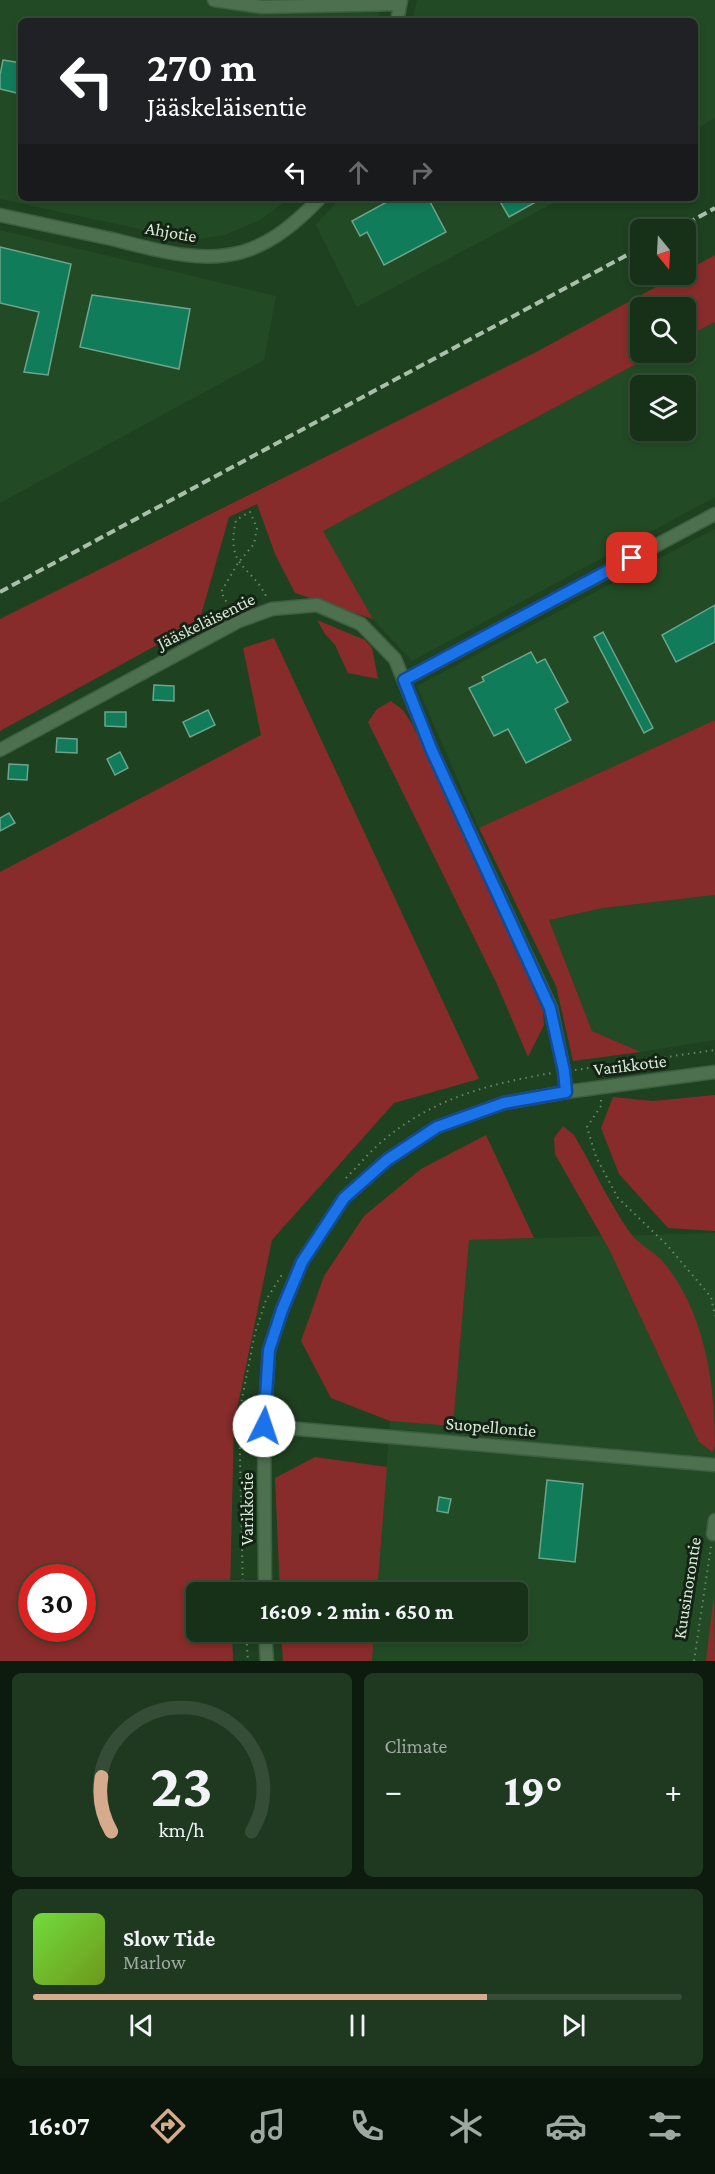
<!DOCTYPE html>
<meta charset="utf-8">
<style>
body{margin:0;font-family:"Crimson Pro",serif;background:#1f3921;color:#f1f3f6;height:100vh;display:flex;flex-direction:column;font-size:22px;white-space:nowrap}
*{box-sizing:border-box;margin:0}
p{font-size:20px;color:#9ea9a2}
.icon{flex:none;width:33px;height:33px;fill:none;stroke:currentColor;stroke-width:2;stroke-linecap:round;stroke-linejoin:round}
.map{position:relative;height:1661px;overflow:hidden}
.details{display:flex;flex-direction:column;gap:12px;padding:12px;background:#0c1b0d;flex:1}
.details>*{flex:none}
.hud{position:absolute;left:18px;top:18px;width:680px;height:183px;border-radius:9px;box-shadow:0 3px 9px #0003,0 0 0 2px #354c37;background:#202124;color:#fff;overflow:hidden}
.needle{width:39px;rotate:162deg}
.tools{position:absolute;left:630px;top:219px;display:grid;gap:12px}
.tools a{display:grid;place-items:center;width:66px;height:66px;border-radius:9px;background:#163118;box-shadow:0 3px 9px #0003,0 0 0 2px #354c37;font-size:30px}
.speed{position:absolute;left:18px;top:1564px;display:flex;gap:12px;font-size:30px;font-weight:700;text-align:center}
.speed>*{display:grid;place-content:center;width:78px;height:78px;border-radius:50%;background:#163118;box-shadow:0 3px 9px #0003,0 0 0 2px #354c37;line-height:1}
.speed .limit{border:9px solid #d22;background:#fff;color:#111}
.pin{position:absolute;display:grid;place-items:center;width:51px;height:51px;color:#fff;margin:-26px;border-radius:12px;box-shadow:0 3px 9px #0006}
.me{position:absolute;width:66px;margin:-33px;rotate:4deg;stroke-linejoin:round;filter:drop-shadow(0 0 4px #0008)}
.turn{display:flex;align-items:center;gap:21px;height:126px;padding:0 30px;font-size:27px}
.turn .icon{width:78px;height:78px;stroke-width:2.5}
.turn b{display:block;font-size:42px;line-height:51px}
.lanes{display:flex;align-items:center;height:57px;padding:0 30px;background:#0003;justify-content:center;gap:30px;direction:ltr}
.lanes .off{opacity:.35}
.big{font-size:45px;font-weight:700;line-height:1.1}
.details .card{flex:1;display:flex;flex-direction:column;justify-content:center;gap:9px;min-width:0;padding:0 21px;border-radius:9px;background:#1f3921}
.details .dial{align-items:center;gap:0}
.dial svg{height:156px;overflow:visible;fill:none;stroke:#354c37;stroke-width:7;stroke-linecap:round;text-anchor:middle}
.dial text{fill:#f1f3f6;stroke:none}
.song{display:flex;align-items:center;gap:18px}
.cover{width:72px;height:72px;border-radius:9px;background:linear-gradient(135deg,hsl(100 70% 55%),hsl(80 70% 35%))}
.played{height:6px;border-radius:3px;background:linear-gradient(90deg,#d6ab8b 70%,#354c37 70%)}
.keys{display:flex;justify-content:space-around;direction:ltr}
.heat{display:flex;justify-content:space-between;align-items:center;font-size:33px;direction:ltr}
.details .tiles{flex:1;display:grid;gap:12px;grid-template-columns:1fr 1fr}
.card:last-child{grid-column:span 2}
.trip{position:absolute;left:186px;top:1582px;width:342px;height:60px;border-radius:9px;background:#163118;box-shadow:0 3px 9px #0003,0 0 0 2px #354c37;font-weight:700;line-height:60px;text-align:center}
.tabs{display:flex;height:96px;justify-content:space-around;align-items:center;background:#09140a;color:#9ea9a2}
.tabs .icon{width:42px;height:42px}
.tabs .on{color:#d6ab8b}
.tabs b{font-size:27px;color:#f1f3f6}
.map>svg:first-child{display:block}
.built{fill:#224b25;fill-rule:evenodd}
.green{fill:#872c2a;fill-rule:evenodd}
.building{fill:#117c5a;stroke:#6da48c;stroke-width:1.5}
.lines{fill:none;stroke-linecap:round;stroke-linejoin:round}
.minor-casing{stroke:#3e5e42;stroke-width:15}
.path{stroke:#69866a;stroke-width:2;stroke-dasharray:1.5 4.5;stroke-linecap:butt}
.minor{stroke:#4d714f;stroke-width:12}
.rail{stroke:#a8c0a9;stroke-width:4;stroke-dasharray:9 4.5;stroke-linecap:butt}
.route-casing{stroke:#114b97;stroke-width:15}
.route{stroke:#1a73e8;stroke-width:10}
.labels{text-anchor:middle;stroke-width:6;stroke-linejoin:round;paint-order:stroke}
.street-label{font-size:18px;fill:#d6ead6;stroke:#142315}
</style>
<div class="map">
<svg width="715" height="1661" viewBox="0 0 715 1661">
<rect width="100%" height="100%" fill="#1e4120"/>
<g class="built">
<path d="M0 0H382L378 21H21V198H290L260 220 225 235 191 240 0 199Z"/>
<path d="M417 0H715V118L695 129 694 21H412Z"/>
<path d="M340 198H563L357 307 316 225Z"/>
<path d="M0 230 276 296 264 360 0 503Z"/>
<path d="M715 322V497L412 661 373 619 323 531 657 353 686 352V337ZM640 386H686V430H640Z"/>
<path d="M715 529V720L479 828 417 686Z"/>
<path d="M715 895V1040L641 1052 592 1031 549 920 603 908Z"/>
<path d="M715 1233V1661H372L374 1632H518V1593H377L390 1421 453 1425 469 1240Z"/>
</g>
<g class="green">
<path d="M715 255V322L686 337V308H640V352L657 353 323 531 373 619 295 593 275 554 257 504 229 517 199 622 0 731V619L538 351 678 275 686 274V271Z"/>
<path d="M317 620 365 640 372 648 378 679 348 673 335 645 325 634Z"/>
<path d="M274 638 479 1079 394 1103 272 1240 234 1424 230 1593H196V1632H232L233 1661H0V872L261 735 243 648ZM32 1578H82V1629H32Z"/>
<path d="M391 701 403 710 412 724 542 994 544 1025 528 1057 496 982 368 722 377 709Z"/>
<path d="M715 720V895L603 908 549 920 592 1031 641 1052 573 1061 556 986 479 828Z"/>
<path d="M715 1095V1231L668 1228 619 1174 601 1128 613 1097 653 1101Z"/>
<path d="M563 1126 574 1135C593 1167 609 1203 631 1234 640 1246 656 1252 665 1264 705 1314 715 1384 715 1446L712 1452 699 1442 609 1249 555 1154 554 1138Z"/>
<path d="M486 1135 534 1238 469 1240 453 1426 390 1421 331 1398 301 1341 324 1276 364 1216 421 1169Z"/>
<path d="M315 1457 387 1467 377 1593H280L275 1478Z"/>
<path d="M714 1594 715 1661H706Z"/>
<path d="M281 1632H374L372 1661H283Z"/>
</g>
<g class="building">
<path d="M3 60 21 63V94L0 89V75Z"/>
<path d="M394 198H428L446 232 384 265 367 232 360 236 352 221Z"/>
<path d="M498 198H543L509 217Z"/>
<path d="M0 247 71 264 48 375 24 372 39 312 0 303Z"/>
<path d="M92 295 190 309 179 369 80 347Z"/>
<path d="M715 605V642L676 662 662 635Z"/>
<path d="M603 632 653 728 644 733 594 637Z"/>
<path d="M531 652 537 663 545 659 568 702 555 709 571 740 526 763 508 729 494 736 469 688 484 681 482 677Z"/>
<path d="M154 685 174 686V701L153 700Z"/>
<path d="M208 710 215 725 190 737 183 722Z"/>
<path d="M105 712H126V727L105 726Z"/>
<path d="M57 738 77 739V753L56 752Z"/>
<path d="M120 752 128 768 115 775 107 759Z"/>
<path d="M9 764 28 765 27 780 8 779Z"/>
<path d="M9 813 15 823 0 831V818Z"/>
<path d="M547 1480 583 1484 575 1562 539 1558Z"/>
<path d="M439 1497 451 1499 448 1513 437 1511Z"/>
</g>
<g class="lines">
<g class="minor-casing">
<g id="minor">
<path d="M214 0 262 7 400 4"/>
<path d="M397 21 401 0"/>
<path d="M0 215C37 223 74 231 112 239 153 249 199 264 242 252 273 243 298 221 320 198"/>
<path d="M404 680 715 514"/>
<path d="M0 750 239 621 272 609 317 605 361 624 395 659 432 751 551 1008 564 1071 566 1092"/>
<path d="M264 1426 715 1465"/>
<path d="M713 1534 715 1520"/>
<path d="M265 1593 264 1426 269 1350 282 1310 302 1262 344 1198 387 1160 437 1127 504 1103 566 1092 715 1072"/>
<path d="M265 1632 267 1661"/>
</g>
</g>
<g class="path">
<path d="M232 612 221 592 238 563 254 544 257 528 250 512 236 520C225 569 251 564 267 598"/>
<path d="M575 1070 715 1050"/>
<path d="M601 1100V1106L587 1127 596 1157 618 1198 667 1245 711 1297 715 1316"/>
<path d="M346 1178C357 1167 367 1155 378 1145 428 1100 487 1084 552 1073"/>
<path d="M240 1438H252"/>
<path d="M243 1593 239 1414 255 1333 266 1300 283 1273"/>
<path d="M246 1632 248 1661"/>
<path d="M694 1661 711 1546"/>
</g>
<use href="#minor" class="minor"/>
<g class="rail">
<path d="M675 230 715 208"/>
<path d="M0 592 640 248"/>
</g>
</g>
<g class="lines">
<g class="route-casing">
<path id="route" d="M264 1426 269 1350 282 1310 302 1262 344 1198 387 1160 437 1127 504 1103 566 1092 564 1071 550 1008 432 751 404 680 632 558"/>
</g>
<use href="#route" class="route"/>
</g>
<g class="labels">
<g class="street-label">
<text transform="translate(171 232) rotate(10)" y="6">Ahjotie</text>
<text transform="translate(206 621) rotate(-26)" y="6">Jääskeläisentie</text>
<text transform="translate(630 1065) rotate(-7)" y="6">Varikkotie</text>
<text transform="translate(491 1427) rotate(5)" y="6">Suopellontie</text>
<text transform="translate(247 1509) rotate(-90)" y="6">Varikkotie</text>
<text transform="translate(687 1588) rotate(-81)" y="6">Kuusinorontie</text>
</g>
</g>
</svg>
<div class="tools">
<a><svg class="needle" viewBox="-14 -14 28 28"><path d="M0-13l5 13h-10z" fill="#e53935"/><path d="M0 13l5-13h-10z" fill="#9ea9a2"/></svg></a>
<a><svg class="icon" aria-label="search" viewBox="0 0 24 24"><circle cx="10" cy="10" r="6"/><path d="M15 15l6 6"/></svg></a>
<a><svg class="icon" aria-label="layers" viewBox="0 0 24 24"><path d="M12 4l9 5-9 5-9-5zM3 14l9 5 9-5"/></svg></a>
</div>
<div class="speed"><div class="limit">30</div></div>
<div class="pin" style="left:632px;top:558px;background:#d93025"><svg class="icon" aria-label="arrive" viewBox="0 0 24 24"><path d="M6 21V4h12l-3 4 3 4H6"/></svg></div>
<svg class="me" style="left:264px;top:1426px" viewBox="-20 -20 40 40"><circle r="19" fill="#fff"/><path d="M0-13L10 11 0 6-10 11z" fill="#1a73e8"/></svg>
<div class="trip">16:09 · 2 min · 650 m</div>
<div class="hud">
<div class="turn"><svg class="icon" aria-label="left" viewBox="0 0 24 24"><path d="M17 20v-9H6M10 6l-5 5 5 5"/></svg><div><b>270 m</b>Jääskeläisentie</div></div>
<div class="lanes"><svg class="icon" aria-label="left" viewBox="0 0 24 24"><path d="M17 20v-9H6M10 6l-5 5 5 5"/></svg><svg class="icon off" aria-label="ahead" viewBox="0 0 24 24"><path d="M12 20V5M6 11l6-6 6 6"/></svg><svg class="icon off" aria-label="right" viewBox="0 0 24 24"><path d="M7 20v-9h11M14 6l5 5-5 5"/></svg></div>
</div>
</div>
<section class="details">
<div class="tiles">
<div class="card dial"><svg viewBox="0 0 100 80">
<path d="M14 69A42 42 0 1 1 86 69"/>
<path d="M14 69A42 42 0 0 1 9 41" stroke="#d6ab8b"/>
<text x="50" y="56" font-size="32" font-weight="700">23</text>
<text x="50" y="72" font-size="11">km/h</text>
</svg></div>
<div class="card"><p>Climate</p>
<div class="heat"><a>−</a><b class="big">19°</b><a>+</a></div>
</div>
<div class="card">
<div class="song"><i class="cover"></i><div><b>Slow Tide</b><p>Marlow</p></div></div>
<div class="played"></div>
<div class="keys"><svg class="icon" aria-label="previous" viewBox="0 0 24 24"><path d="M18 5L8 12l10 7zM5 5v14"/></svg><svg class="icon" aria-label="pause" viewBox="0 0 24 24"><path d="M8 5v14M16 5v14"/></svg><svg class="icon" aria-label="next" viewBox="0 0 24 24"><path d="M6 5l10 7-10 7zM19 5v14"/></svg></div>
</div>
</div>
</section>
<nav class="tabs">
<b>16:07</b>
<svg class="icon on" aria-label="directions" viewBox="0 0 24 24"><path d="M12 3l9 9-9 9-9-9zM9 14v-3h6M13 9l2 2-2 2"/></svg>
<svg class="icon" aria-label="music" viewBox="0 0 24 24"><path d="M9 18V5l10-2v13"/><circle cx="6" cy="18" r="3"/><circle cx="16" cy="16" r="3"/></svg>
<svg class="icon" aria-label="phone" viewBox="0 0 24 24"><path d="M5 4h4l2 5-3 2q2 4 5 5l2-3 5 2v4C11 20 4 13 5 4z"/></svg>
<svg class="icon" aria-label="climate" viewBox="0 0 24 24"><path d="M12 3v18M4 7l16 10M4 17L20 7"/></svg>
<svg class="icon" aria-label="car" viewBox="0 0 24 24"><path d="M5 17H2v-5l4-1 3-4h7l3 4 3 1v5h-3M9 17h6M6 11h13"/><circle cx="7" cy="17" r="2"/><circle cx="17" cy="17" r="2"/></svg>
<svg class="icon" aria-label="filters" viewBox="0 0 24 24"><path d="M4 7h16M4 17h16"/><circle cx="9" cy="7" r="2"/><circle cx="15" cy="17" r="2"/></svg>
</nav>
